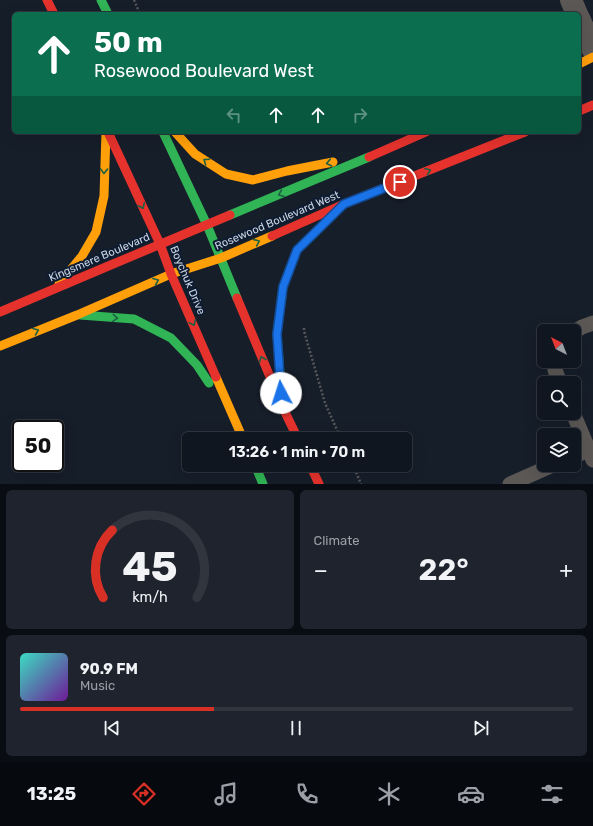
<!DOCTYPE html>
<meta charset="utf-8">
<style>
body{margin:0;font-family:Rubik,sans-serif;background:#1e232d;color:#f1f3f6;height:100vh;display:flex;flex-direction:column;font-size:15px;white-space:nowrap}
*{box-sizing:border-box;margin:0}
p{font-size:13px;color:#9c9fa5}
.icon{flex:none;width:22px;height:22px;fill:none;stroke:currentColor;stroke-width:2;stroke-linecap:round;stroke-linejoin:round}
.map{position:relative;height:484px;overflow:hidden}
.side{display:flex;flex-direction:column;gap:6px;padding:6px;background:#090c12;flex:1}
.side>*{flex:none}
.guide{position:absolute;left:12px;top:12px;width:569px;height:122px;border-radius:6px;box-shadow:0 4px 16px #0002,0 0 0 1px #30353e;background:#0b6e4f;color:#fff;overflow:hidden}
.needle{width:26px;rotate:318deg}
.tools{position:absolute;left:537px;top:324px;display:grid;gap:8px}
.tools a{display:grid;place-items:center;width:44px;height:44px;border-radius:6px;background:#101620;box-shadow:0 4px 16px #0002,0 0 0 1px #30353e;font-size:20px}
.speed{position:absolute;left:12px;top:420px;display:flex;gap:8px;font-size:20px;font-weight:700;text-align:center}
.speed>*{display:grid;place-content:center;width:52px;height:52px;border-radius:50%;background:#101620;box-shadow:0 4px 16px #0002,0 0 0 1px #30353e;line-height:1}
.speed .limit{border:2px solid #111;border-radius:6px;background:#fff;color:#111}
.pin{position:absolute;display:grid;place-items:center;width:34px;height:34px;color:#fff;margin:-17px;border:2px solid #fff;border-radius:50%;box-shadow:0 1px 4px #0007}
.me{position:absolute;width:44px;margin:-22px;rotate:355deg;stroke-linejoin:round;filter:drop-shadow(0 0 3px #0008)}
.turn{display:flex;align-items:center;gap:14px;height:84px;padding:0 16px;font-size:18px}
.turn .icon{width:52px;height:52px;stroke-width:2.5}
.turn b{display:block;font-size:28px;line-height:34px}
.lanes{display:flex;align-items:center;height:38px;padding:0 16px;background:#0003;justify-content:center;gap:20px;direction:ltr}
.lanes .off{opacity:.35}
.big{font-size:30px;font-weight:600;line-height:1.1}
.side .card{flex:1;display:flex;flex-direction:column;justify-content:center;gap:6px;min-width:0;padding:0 14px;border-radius:6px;background:#1e232d}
.side .dial{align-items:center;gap:0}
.dial svg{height:104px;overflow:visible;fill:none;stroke:#30353e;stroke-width:7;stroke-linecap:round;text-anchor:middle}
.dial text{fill:#f1f3f6;stroke:none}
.song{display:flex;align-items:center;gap:12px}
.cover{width:48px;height:48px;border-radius:6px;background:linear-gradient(135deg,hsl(170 70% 55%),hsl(280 70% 35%))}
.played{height:4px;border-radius:2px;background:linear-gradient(90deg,#d93025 35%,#30353e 35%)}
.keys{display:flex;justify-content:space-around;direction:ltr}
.heat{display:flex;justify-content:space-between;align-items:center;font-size:22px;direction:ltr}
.side .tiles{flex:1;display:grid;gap:6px;grid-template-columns:1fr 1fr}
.card:last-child{grid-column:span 2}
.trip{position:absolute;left:182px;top:432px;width:230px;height:40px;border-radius:6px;background:#101620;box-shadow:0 4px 16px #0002,0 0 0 1px #30353e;font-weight:600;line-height:40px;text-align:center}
.menu{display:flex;height:64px;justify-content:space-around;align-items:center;background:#06090d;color:#9c9fa5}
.menu .icon{width:28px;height:28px}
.menu .selected{color:#d93025}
.menu b{font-size:18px;color:#f1f3f6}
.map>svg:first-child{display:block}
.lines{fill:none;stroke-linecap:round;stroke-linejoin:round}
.path{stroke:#575759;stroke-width:2.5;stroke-dasharray:2 2;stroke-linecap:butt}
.lane{stroke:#5c5856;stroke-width:15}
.street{stroke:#5c5856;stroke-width:22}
.fast{stroke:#30b455;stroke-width:9}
.slow{stroke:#ff9f0a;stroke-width:9}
.jam{stroke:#e5322d;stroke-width:9}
.oneway{stroke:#1d6042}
.route-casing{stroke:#114b97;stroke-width:10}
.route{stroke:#1a73e8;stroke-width:7}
.labels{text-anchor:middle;stroke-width:4;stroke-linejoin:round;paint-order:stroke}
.street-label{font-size:11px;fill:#ccd5e5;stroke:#0e1c32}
</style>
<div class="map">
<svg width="593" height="484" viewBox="0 0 593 484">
<rect width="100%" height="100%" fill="#161e2a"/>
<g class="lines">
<g class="path">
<path d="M134 0 140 14"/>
<path d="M304 328V331L325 403 341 439"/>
<path d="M353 465 361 484"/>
</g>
<g class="lane">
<path d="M574 332 582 327 593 323"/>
<path d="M555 361V370L560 383"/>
<path d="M573 413 593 460"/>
<path d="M574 456 589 450"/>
<path d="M510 484 553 465"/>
</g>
<g class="street">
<path d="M571 0 577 14"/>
<path d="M579 18 593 50"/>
</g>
<g class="fast">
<path d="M101 0 108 14"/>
<path d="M163 132 207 225 237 298"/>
<path d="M230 215 369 157"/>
<path d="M80 315 134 319 171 338 197 365 209 383"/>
<path d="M281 387 277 334 283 287 297 250 334 214"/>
<path d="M255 465 263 484"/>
</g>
<g class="slow">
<path d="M579 64 593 57"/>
<path d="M175 132 195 154 226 174 253 180 287 171 333 162"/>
<path d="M59 284 82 256 96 232 104 196 106 132"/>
<path d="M0 346 77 315 171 274 221 258 272 236"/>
<path d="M216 377 243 439"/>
</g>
<g class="jam">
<path d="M47 0 54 14"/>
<path d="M579 111 593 105"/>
<path d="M108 132 160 244 171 274 216 377"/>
<path d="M369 157 426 132"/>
<path d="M272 236 344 204 525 132"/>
<path d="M237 298 283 408 298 439"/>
<path d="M0 312 106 267 230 215"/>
<path d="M310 465 319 484"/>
</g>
</g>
<defs><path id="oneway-chevron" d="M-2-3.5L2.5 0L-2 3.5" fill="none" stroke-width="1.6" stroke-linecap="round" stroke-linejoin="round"/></defs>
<g class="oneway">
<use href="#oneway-chevron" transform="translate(206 161) rotate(-146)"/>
<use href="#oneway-chevron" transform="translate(329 163) rotate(168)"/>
<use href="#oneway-chevron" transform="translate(104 171) rotate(92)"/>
<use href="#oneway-chevron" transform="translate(428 171) rotate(-22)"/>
<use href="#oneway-chevron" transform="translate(281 194) rotate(157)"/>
<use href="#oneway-chevron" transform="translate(142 206) rotate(65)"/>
<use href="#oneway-chevron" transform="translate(257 242) rotate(-24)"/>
<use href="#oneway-chevron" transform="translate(156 281) rotate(-23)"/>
<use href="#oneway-chevron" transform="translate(115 318) rotate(4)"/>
<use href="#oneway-chevron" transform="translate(193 323) rotate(66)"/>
<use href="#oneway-chevron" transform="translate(36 331) rotate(-22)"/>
<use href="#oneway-chevron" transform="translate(262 359) rotate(-112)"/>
</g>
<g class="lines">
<g class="route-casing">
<path id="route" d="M281 393 277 334 283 287 297 250 344 204 400 182"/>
</g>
<use href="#route" class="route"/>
</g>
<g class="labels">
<g class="street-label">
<text transform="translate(277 220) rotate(-23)" y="4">Rosewood Boulevard West</text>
<text transform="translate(99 257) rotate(-23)" y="4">Kingsmere Boulevard</text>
<text transform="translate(188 280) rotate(67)" y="4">Boychuk Drive</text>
</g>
</g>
</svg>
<div class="tools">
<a><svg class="needle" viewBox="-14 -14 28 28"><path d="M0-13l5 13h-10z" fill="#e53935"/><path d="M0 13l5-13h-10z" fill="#9c9fa5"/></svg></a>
<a><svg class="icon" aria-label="search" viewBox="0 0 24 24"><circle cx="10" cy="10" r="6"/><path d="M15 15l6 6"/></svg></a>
<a><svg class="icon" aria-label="layers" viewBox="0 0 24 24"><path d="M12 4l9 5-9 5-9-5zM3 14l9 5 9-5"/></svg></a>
</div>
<div class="speed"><div class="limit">50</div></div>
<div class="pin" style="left:400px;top:182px;background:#d93025"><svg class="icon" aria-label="arrive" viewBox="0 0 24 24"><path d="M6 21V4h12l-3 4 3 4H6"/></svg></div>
<svg class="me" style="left:281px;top:393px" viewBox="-20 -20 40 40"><circle r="19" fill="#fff"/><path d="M0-13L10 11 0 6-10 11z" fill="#1a73e8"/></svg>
<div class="trip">13:26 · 1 min · 70 m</div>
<div class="guide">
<div class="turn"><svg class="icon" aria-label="ahead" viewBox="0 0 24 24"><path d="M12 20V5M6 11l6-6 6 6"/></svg><div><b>50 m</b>Rosewood Boulevard West</div></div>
<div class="lanes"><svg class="icon off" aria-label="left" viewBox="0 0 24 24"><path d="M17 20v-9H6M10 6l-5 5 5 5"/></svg><svg class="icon" aria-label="ahead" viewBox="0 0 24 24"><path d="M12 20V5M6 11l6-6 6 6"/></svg><svg class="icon" aria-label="ahead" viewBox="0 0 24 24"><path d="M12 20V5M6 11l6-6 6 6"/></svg><svg class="icon off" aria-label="right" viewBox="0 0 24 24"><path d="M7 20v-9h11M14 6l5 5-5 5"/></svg></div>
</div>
</div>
<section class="side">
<div class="tiles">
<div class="card dial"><svg viewBox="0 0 100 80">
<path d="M14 69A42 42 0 1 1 86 69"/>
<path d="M14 69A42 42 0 0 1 21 17" stroke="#d93025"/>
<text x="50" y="56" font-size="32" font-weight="700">45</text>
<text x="50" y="72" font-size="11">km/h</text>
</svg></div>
<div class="card"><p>Climate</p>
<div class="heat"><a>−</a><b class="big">22°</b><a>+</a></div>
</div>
<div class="card">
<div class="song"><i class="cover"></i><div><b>90.9 FM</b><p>Music</p></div></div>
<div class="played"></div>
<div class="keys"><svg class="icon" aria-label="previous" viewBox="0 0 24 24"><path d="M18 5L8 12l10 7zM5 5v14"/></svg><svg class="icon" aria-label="pause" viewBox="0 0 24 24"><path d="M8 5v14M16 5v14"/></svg><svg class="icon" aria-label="next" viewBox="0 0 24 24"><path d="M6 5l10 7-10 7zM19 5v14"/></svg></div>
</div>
</div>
</section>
<nav class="menu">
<b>13:25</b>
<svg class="icon selected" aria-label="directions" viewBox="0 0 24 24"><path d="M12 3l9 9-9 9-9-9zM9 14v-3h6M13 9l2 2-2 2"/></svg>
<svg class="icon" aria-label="music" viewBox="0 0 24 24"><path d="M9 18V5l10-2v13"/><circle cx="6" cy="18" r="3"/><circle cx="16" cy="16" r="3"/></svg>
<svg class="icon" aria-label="phone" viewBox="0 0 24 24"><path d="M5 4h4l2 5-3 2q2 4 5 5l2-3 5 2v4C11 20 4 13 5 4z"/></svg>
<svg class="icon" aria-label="climate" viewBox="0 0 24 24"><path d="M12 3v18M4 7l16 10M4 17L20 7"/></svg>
<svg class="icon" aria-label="car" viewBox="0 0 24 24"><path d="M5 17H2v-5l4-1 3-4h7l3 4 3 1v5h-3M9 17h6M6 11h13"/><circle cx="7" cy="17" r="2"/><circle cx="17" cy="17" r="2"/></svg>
<svg class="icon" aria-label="filters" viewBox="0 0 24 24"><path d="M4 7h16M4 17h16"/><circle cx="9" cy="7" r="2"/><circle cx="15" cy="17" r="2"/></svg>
</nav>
